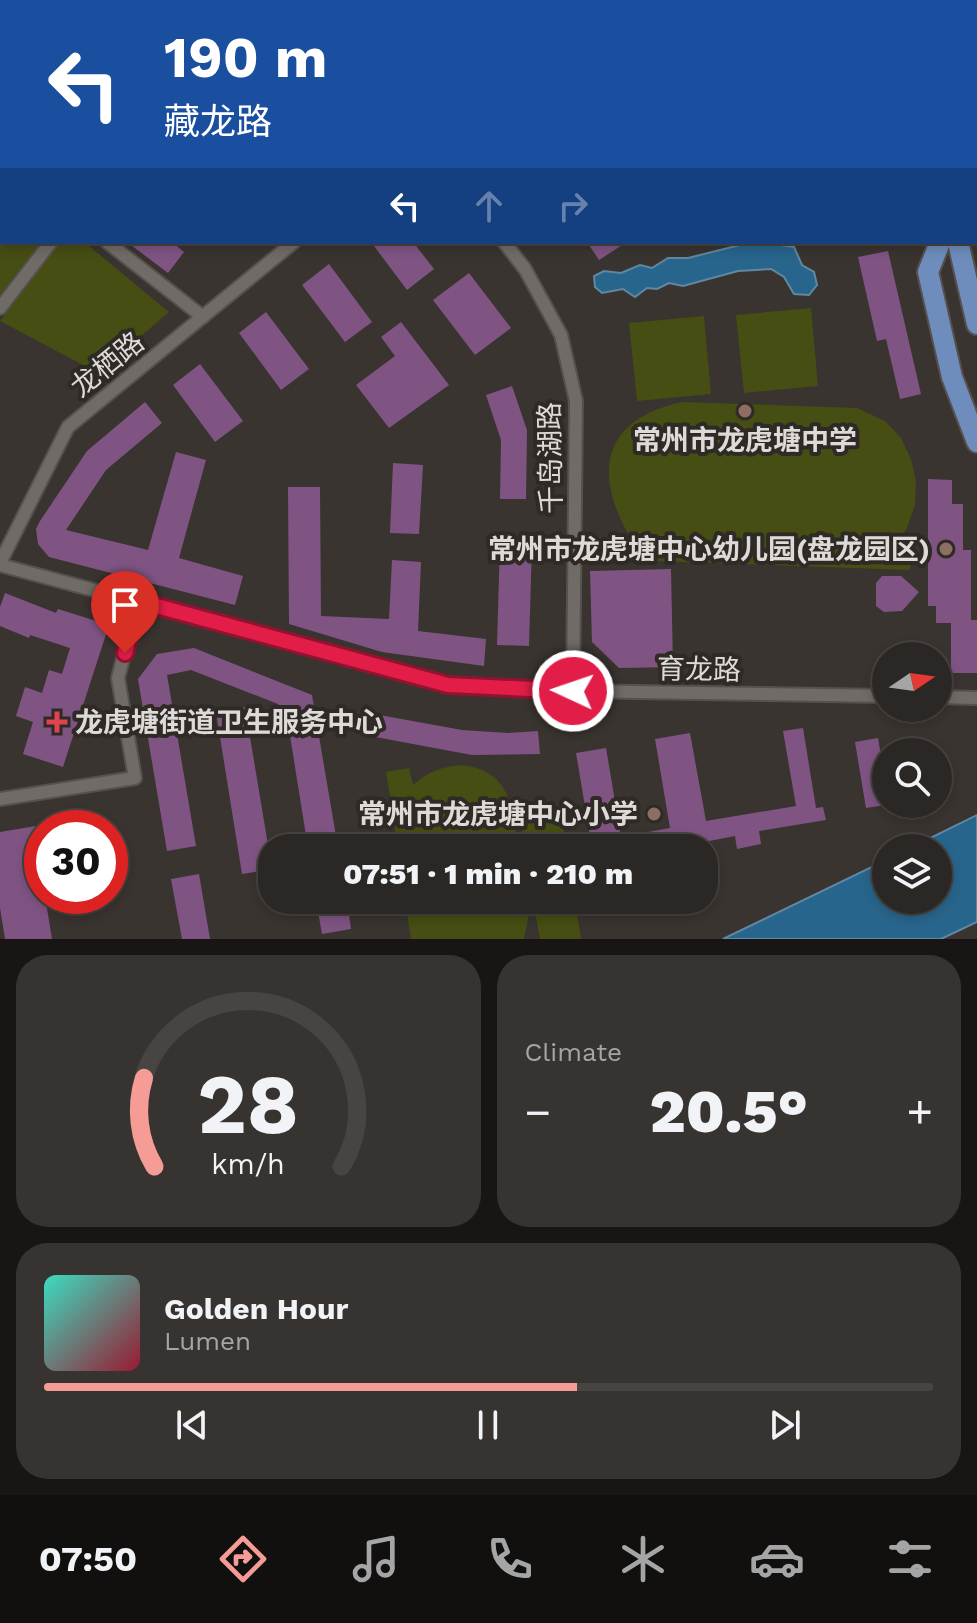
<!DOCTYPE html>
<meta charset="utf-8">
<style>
body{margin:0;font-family:"Work Sans","Noto Sans SC",sans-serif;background:#373331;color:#f1f3f6;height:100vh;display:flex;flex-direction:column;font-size:30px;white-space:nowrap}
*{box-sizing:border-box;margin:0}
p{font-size:26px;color:#a6a5a6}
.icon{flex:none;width:44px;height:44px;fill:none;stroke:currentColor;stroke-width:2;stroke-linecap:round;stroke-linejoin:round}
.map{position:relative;height:939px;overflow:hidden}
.sheet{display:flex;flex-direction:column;gap:16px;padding:16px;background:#181514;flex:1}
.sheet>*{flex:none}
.guide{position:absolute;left:0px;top:0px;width:978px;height:244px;box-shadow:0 4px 12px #0003,0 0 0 2px #474441;background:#1a4fa0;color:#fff;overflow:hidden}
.needle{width:52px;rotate:77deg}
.buttons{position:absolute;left:872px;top:642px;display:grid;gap:16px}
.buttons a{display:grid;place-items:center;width:80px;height:80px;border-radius:50%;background:#2b2724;box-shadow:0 4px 12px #0003,0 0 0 2px #474441;font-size:40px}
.speed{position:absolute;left:24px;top:810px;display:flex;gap:16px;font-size:40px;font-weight:700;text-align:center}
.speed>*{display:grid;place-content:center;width:104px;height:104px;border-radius:50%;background:#2b2724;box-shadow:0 4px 12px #0003,0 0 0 2px #474441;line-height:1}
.speed .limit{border:12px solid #d22;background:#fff;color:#111}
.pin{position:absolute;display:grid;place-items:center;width:68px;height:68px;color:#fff;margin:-82px -34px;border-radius:50% 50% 50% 0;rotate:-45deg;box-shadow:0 0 8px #0007}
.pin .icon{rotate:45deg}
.me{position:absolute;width:88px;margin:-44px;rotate:273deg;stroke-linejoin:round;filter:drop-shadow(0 0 6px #0008)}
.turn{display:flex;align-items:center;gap:28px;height:168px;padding:0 32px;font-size:36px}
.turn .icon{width:104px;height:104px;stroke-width:2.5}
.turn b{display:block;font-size:56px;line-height:68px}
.lanes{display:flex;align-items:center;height:76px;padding:0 32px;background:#0003;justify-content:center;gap:40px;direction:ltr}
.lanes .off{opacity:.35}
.big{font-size:60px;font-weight:800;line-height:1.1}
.sheet .tile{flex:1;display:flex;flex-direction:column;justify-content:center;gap:12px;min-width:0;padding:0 28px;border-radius:32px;background:#373331}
.sheet .dial{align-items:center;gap:0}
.dial svg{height:208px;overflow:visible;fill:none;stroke:#474441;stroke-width:7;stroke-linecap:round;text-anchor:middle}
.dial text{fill:#f1f3f6;stroke:none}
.song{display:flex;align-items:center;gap:24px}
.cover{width:96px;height:96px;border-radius:12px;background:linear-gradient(135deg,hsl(170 70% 55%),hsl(350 70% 35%))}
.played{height:8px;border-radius:4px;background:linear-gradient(90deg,#f59c96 60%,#474441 60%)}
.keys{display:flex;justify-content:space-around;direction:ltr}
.heat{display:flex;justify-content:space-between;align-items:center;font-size:44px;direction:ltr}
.sheet .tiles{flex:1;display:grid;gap:16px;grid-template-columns:1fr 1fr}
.tile:last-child{grid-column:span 2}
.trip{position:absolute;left:258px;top:834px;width:460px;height:80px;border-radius:32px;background:#2b2724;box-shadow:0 4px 12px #0003,0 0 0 2px #474441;font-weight:800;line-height:80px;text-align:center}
.tabs{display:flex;height:128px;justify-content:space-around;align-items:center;background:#11100e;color:#a6a5a6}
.tabs .icon{width:56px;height:56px}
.tabs .current{color:#f59c96}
.tabs b{font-size:36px;color:#f1f3f6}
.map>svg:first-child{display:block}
.green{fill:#464e13}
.water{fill:#28658c;stroke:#5f88a3;stroke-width:2}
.building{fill:#7f5483}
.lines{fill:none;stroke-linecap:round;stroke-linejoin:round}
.street-casing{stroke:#56514e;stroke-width:16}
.primary-casing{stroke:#56514e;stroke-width:24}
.street{stroke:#716b67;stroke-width:12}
.primary{stroke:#6e8dbc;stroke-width:20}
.route-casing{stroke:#92132f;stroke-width:20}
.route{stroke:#e11d48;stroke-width:14}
.education-dot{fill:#8d6e63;stroke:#2f2a26;stroke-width:3}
.health-dot{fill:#e0444e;stroke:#2f2a26;stroke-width:3}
.labels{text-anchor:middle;stroke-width:8;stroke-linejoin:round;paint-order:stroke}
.street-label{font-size:28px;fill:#dedad8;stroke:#2f2a26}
.poi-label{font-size:28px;font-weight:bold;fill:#dedad8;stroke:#2f2a26;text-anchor:end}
</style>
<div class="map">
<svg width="977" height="939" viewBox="0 0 977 939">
<rect width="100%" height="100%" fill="#393430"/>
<g class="green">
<path d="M0 172 2 242H41L0 295Z"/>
<path d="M60 242H84L169 312 98 373 0 321Z"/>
<path d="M811 308 818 386 744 393 736 315Z"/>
<path d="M704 316 711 394 637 401 629 323Z"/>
<path d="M682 402 857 408 885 421 901 438 911 459 916 481 915 505 907 528 898 542 911 545 910 570 597 559V537H630C592 472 603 419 682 402Z"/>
<path d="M461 765C511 771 512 805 518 848H398L386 772 409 768 413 785C428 772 440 767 461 765Z"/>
<path d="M560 808 566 848H525L520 815Z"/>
<path d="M405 900H526L529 914 524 939H411Z"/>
<path d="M533 900H575L581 939H540Z"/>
</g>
<g class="water">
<path d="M744 244H773L794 247 802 265 814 272 817 285 809 295 794 294 784 277 771 269 738 271 683 286 669 283 657 289 647 288 635 297 623 289 602 293 595 287 594 276 604 271 621 273 640 265 652 268 668 258H688Z"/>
<path d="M977 815V922L941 939H723L886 860V900H938V848H910Z"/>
</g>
<g class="building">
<path d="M127 242H172L184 252 168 273Z"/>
<path d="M371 242H413L434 269 407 290Z"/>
<path d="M587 242H627L599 260Z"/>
<path d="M888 251 921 394 900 399 886 339 877 341 858 257Z"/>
<path d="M329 264 372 322 345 342 302 285Z"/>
<path d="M469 273 511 328 475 355 433 300Z"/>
<path d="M266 312 309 369 281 390 239 333Z"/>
<path d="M401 322 449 385 389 428 356 385 395 356 381 337Z"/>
<path d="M200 364 243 421 215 442 173 385Z"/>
<path d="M512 386 527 430 526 499H500L501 440 486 395Z"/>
<path d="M145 402 162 423 106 470 66 530 148 550 176 452 206 460 179 558 243 576 235 605 49 557 38 544 36 529 40 521 87 451Z"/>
<path d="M393 463 423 465 419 534 390 533Z"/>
<path d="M928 479 952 480V504H963V550H971V620H977V673H951V623H936V606H928Z"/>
<path d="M288 487H320L321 616 389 619 392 560 421 562 418 631 486 639 484 666 382 652 289 624Z"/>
<path d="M500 541 532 542 529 646 497 645Z"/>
<path d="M671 569 673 667 619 668 592 642 590 571Z"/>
<path d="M882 576H901L919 592 902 611 884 612 876 606V583Z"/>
<path d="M5 593 56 613 58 609 109 625 63 767 23 754 33 722 16 716 25 687 42 693 49 670 62 674 70 648 30 635 29 638 0 626V607Z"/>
<path d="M194 648 312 695 338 848H308L287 717 278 704 191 670 167 675 196 846 167 851 138 679 157 654Z"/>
<path d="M245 707 272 869 242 874 216 712Z"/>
<path d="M374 714 462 730 508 733 538 731 540 754 472 755 370 736Z"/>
<path d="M803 728 816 808 823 807 826 820 759 831 761 844 737 849 735 836 699 843 700 848H592L576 753 606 748 621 837 670 828 655 739 690 733 706 821 796 806 783 731Z"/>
<path d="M878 738 886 786V805L866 808 855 742Z"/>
<path d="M42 825V858H38L42 896H45L52 939H5L0 908V832Z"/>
<path d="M199 874 210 939H182L171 879Z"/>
<path d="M316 900H347L351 929 322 934Z"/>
</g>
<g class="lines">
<g class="street-casing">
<g id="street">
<path d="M43 0 45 2"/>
<path d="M265 0 267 2"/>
<path d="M452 0 453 2"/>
<path d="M184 2 185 0"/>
<path d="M583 2 585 0"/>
<path d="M0 100 2 101"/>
<path d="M107 242 203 317"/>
<path d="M504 242 525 269 561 335 576 401 573 691"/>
<path d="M0 308 51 242"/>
<path d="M0 563 68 427 294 242"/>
<path d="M0 565 448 685 573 691 886 696"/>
<path d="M938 697 977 698"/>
<path d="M0 799 135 778 118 678 138 601"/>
</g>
</g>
<g class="primary-casing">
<g id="primary">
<path d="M894 0 895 2"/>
<path d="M935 0V2"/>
<path d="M976 162 977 166"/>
<path d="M940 242 928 272 952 377 977 442"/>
<path d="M958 242 977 324"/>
</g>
</g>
<use href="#street" class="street"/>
<use href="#primary" class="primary"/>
</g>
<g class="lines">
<g class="route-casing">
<path id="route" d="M125 653 138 601 448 685 573 691"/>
</g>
<use href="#route" class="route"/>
</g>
<g class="education-dot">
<circle cx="745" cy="411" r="8"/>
<circle cx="946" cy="549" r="8"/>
<circle cx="654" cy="814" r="8"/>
</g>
<path class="health-dot" d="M53 710h8v8h8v8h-8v8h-8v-8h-8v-8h8z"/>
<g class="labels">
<g class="street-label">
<text transform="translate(107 364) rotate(-39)" y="10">龙栖路</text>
<text transform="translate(550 458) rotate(-91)" y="10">千岛湖路</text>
<text transform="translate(699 669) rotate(1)" y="10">育龙路</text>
</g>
<g class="poi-label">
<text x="745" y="450" text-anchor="middle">常州市龙虎塘中学</text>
<text x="930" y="559">常州市龙虎塘中心幼儿园(盘龙园区)</text>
<text x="75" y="732" text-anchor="start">龙虎塘街道卫生服务中心</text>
<text x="638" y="824">常州市龙虎塘中心小学</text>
</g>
</g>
</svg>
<div class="buttons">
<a><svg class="needle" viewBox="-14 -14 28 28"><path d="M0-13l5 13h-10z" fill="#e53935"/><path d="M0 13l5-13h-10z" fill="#a6a5a6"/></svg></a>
<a><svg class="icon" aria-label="search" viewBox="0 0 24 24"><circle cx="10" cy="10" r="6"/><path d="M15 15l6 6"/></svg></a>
<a><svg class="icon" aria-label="layers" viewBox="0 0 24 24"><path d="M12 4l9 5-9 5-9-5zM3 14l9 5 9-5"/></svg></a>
</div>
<div class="speed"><div class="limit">30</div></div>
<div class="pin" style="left:125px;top:653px;background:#d93025"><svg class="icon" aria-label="arrive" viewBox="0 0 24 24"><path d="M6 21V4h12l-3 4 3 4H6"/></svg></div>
<svg class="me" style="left:573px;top:691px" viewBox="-20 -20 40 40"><circle r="17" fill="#e11d48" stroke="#fff" stroke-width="3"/><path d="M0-11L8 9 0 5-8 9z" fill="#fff"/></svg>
<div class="trip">07:51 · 1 min · 210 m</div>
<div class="guide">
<div class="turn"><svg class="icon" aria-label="left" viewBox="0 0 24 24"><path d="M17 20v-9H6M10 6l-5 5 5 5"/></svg><div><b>190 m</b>藏龙路</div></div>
<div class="lanes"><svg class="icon" aria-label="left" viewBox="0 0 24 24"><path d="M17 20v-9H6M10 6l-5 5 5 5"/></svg><svg class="icon off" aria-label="ahead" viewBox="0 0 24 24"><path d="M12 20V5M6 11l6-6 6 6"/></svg><svg class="icon off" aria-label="right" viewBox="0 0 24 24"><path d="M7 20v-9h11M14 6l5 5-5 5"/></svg></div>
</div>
</div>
<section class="sheet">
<div class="tiles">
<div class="tile dial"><svg viewBox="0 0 100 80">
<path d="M14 69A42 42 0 1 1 86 69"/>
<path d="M14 69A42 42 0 0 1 10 35" stroke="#f59c96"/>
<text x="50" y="56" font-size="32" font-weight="700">28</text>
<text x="50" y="72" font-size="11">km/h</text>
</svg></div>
<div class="tile"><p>Climate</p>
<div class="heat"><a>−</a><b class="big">20.5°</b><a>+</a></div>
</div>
<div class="tile">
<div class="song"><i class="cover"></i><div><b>Golden Hour</b><p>Lumen</p></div></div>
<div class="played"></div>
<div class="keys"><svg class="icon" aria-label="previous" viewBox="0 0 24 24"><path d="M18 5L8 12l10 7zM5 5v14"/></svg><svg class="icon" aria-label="pause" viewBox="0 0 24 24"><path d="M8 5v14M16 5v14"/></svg><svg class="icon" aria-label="next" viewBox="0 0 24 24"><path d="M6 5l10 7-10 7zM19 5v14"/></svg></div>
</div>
</div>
</section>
<nav class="tabs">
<b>07:50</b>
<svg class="icon current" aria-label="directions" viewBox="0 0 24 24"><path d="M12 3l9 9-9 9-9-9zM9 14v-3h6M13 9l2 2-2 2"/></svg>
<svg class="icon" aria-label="music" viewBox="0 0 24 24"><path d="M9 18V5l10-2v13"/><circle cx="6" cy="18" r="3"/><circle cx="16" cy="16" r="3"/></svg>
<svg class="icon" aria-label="phone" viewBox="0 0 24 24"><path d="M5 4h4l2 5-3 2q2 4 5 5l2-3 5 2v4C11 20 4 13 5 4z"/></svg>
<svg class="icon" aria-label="climate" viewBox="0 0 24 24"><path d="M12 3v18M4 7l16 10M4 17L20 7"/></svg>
<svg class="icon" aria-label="car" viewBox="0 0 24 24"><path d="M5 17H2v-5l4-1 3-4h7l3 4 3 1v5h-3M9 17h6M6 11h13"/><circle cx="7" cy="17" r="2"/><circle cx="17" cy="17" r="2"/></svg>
<svg class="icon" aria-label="filters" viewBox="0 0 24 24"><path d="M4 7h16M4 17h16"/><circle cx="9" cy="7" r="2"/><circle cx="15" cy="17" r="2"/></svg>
</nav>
